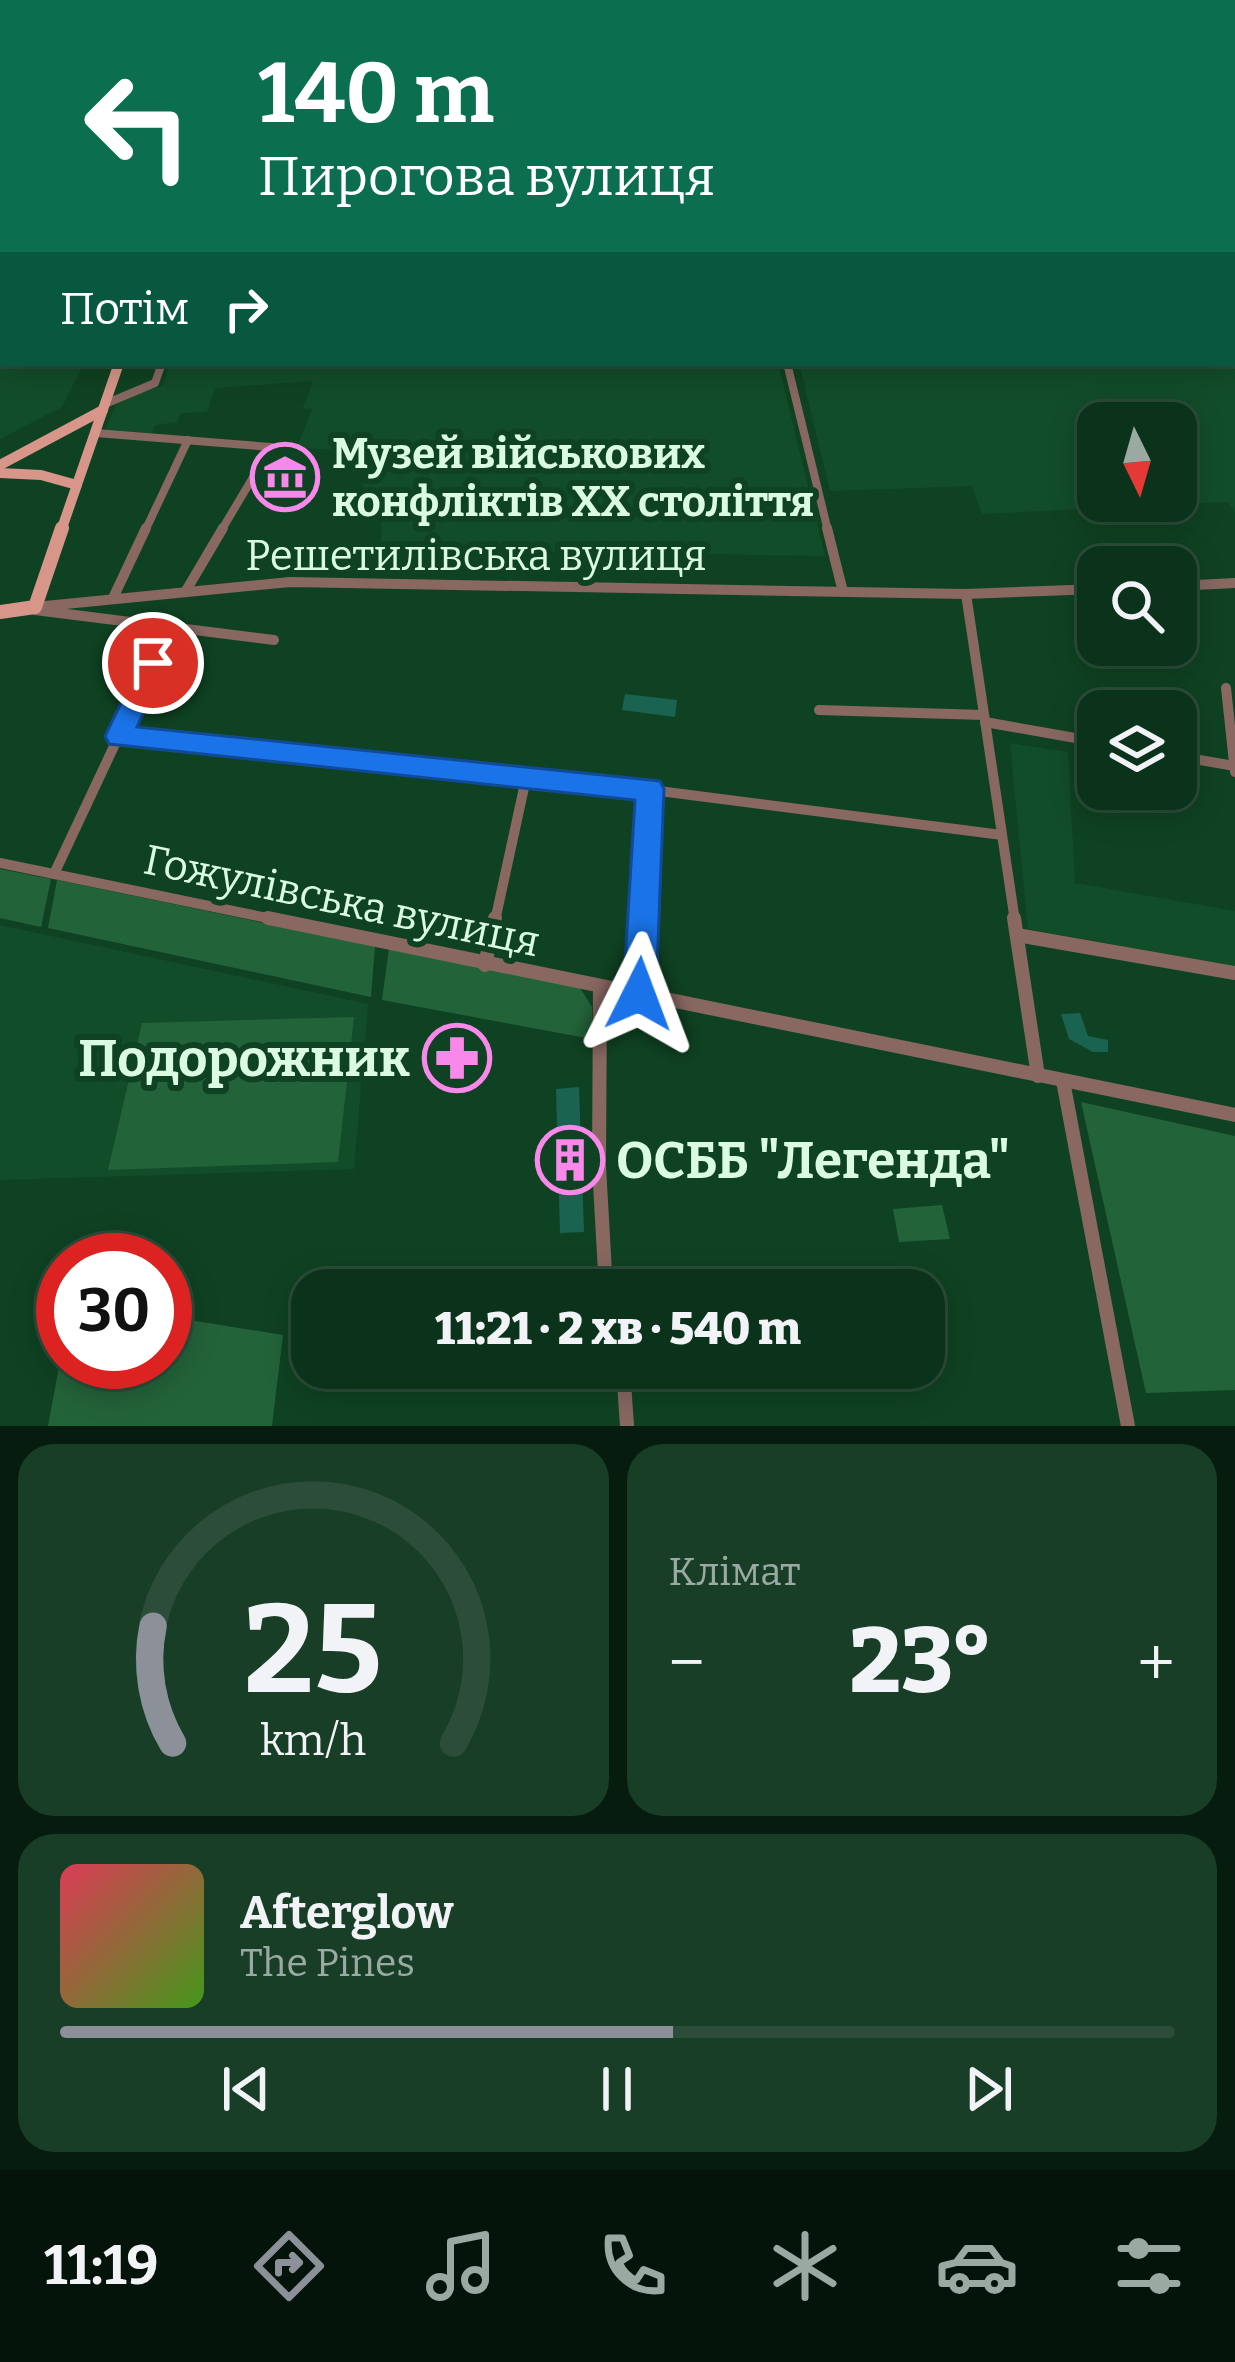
<!DOCTYPE html>
<html lang="uk">
<meta charset="utf-8">
<style>
body{margin:0;font-family:Bitter,serif;background:#193e27;color:#f1f3f6;height:100vh;display:flex;flex-direction:column;font-size:45px;white-space:nowrap}
*{box-sizing:border-box;margin:0}
p{font-size:39px;color:#9aaaa2}
.icon{flex:none;width:66px;height:66px;fill:none;stroke:currentColor;stroke-width:2;stroke-linecap:round;stroke-linejoin:round}
.map{position:relative;height:1426px;overflow:hidden}
.side{display:flex;flex-direction:column;gap:18px;padding:18px;background:#061c0e;flex:1}
.side>*{flex:none}
.guide{position:absolute;left:0px;top:0px;width:1236px;height:366px;box-shadow:0 6px 30px #0003,0 0 0 3px #2b4d39;background:#0b6e4f;color:#fff;overflow:hidden}
.needle{width:78px;rotate:175deg}
.controls{position:absolute;left:1077px;top:402px;display:grid;gap:24px}
.controls a{display:grid;place-items:center;width:120px;height:120px;border-radius:24px;background:#0b321a;box-shadow:0 6px 30px #0003,0 0 0 3px #2b4d39;font-size:60px}
.speed{position:absolute;left:36px;top:1233px;display:flex;gap:24px;font-size:60px;font-weight:700;text-align:center}
.speed>*{display:grid;place-content:center;width:156px;height:156px;border-radius:50%;background:#0b321a;box-shadow:0 6px 30px #0003,0 0 0 3px #2b4d39;line-height:1}
.speed .limit{border:18px solid #d22;background:#fff;color:#111}
.pin{position:absolute;display:grid;place-items:center;width:102px;height:102px;color:#fff;margin:-51px;border:6px solid #fff;border-radius:50%;box-shadow:0 3px 12px #0007}
.me{position:absolute;width:132px;margin:-66px;rotate:3deg;stroke-linejoin:round;filter:drop-shadow(0 0 9px #0008)}
.turn{display:flex;align-items:center;gap:42px;height:252px;padding:0 60px;font-size:54px}
.turn .icon{width:156px;height:156px;stroke-width:2.5}
.turn b{display:block;font-size:84px;line-height:102px}
.then{display:flex;align-items:center;height:114px;padding:0 60px;background:#0003;gap:24px;font-size:45px}
.big{font-size:90px;font-weight:800;line-height:1.1}
.side .tile{flex:1;display:flex;flex-direction:column;justify-content:center;gap:18px;min-width:0;padding:0 42px;border-radius:36px;background:#193e27}
.side .dial{align-items:center;gap:0}
.dial svg{height:312px;overflow:visible;fill:none;stroke:#2b4d39;stroke-width:7;stroke-linecap:round;text-anchor:middle}
.dial text{fill:#f1f3f6;stroke:none}
.song{display:flex;align-items:center;gap:36px}
.cover{width:144px;height:144px;border-radius:18px;background:linear-gradient(135deg,hsl(350 70% 55%),hsl(100 70% 35%))}
.played{height:12px;border-radius:6px;background:linear-gradient(90deg,#8c9099 55%,#2b4d39 55%)}
.keys{display:flex;justify-content:space-around;direction:ltr}
.heat{display:flex;justify-content:space-between;align-items:center;font-size:66px;direction:ltr}
.side .tiles{flex:1;display:grid;gap:18px;grid-template-columns:1fr 1fr}
.tile:last-child{grid-column:span 2}
.trip{position:absolute;left:291px;top:1269px;width:654px;height:120px;border-radius:36px;background:#0b321a;box-shadow:0 6px 30px #0003,0 0 0 3px #2b4d39;font-weight:800;line-height:120px;text-align:center}
.menu{display:flex;height:192px;justify-content:space-around;align-items:center;background:#04140a;color:#9aaaa2}
.menu .icon{width:84px;height:84px}
.menu .selected{color:#8c9099}
.menu b{font-size:54px;color:#f1f3f6}
.map>svg:first-child{display:block}
.built{fill:#124d2a;fill-rule:evenodd}
.green{fill:#23633a}
.building{fill:#1a6351}
.lines{fill:none;stroke-linecap:round;stroke-linejoin:round}
.minor-far2{stroke:#886861;stroke-width:8}
.minor-far1{stroke:#886861;stroke-width:10}
.minor{stroke:#886861;stroke-width:14}
.major-far2{stroke:#d79689;stroke-width:8}
.major-far1{stroke:#d79689;stroke-width:10}
.major{stroke:#d79689;stroke-width:14}
.rail-casing{stroke:#a6ccb1;stroke-width:6}
.rail{stroke:#0f4222;stroke-width:3;stroke-dasharray:6;stroke-linecap:butt}
.route{fill:#1a73e8;stroke:#114b97;stroke-width:3}
.labels{text-anchor:middle;stroke-width:12;stroke-linejoin:round;paint-order:stroke}
.poi-label{font-size:42px;font-weight:bold;fill:#dafbe2;stroke:#0f4222;text-anchor:start}
.street-label{font-size:42px;fill:#dafbe2;stroke:#0f4222}
.near-poi-label{font-size:51px;font-weight:bold;fill:#dafbe2;stroke:#0f4222;text-anchor:end}
</style>
<div class="map">
<svg width="1235" height="1426" viewBox="0 0 1235 1426">
<rect width="100%" height="100%" fill="#0f4222"/>
<g class="built">
<path d="M1008 0H1235V513L1228 502 982 514 972 486 830 491 799 363H1233V3ZM1176 423V501H1098V423Z"/>
<path d="M0 206 3 363H84L62 407 0 439Z"/>
<path d="M170 363H778L825 556 381 549 382 503H362L366 451 297 448 312 409 303 408 313 381 215 388 207 412 180 413 177 422 155 425 152 433 105 430 116 405 139 392 163 386Z"/>
<path d="M1010 743 1068 752 1075 883 1235 911V966L1028 929Z"/>
<path d="M0 925 368 1004 354 1169 0 1180Z"/>
</g>
<g class="green">
<path d="M0 869 51 879 41 927 0 918Z"/>
<path d="M57 880 375 946 371 997 48 928Z"/>
<path d="M389 948 580 988 592 1007V1039L382 1000Z"/>
<path d="M354 1017 338 1162 108 1170 142 1023Z"/>
<path d="M1081 1102 1235 1136V1390L1146 1393Z"/>
<path d="M942 1205 950 1239 899 1242 893 1209Z"/>
<path d="M165 1316 283 1335 272 1426H48L63 1345V1362H165Z"/>
</g>
<g class="building">
<path d="M625 694 677 700 675 717 622 710Z"/>
<path d="M1080 1013 1088 1036 1108 1040V1052H1093L1069 1039 1061 1014Z"/>
<path d="M579 1087 584 1232 560 1233 556 1089Z"/>
</g>
<g class="lines">
<g class="minor-far2">
<path d="M787 363 828 531"/>
<path d="M105 404 155 383 162 363"/>
<path d="M96 433 271 447 221 531"/>
<path d="M145 531 188 440"/>
</g>
<g class="minor-far1">
<path d="M827 528 843 592"/>
<path d="M1176 586 1235 583"/>
<path d="M187 589 223 528"/>
<path d="M966 594 1015 921"/>
<path d="M114 596 146 528"/>
<path d="M35 607 290 582 966 594 1098 589"/>
<path d="M35 610 274 640"/>
<path d="M1226 688 1235 772"/>
<path d="M819 710 984 715"/>
<path d="M985 722 1098 742"/>
<path d="M119 736 527 774 1002 835"/>
<path d="M1176 756 1235 766"/>
<path d="M0 863 282 921"/>
<path d="M54 874 170 627"/>
<path d="M495 921 527 774"/>
<path d="M643 921 650 789"/>
</g>
<g class="minor">
<path d="M268 918 1235 1115"/>
<path d="M1014 918 1038 1076"/>
<path d="M1017 935 1235 973"/>
<path d="M485 965 495 918"/>
<path d="M600 987 599 1166 606 1290"/>
<path d="M639 994 643 918"/>
<path d="M1063 1081 1128 1426"/>
<path d="M623 1368 627 1426"/>
</g>
<g class="major-far2">
<path d="M344 3 365 0"/>
<path d="M389 3 410 0"/>
</g>
<g class="major-far1">
<path d="M0 465 103 410"/>
<path d="M0 473 41 475 77 485"/>
<path d="M61 531 119 363"/>
</g>
<path class="major" d="M0 612 35 607 62 528"/>
<g class="rail-casing">
<g id="rail">
<path d="M1228 0 1235 2"/>
<path d="M857 3 870 0"/>
<path d="M995 3 1016 0"/>
</g>
</g>
<use href="#rail" class="rail"/>
</g>
<path class="route" d="M153 653 166 663 137 727 660 781 664 789 656 994 651 1004 639 1009 628 1004 623 994 635 800 109 744 105 736 144 656Z"/>
<defs>
<g id="museum-ring" transform="scale(3.45)"><circle r="9.5" fill="#0f4222" stroke="#f888e9" stroke-width="1.5"/><path d="M0-6L6-3V-2H-6V-3ZM-5-1h2V3h-2ZM-1-1h2V3h-2ZM3-1h2V3H3ZM-6 4H6V6H-6Z" fill="#f888e9"/></g>
<g id="pharmacy-ring" transform="scale(3.45)"><circle r="9.5" fill="#0f4222" stroke="#f888e9" stroke-width="1.5"/><path d="M-2-6h4v4h4v4h-4v4h-4v-4h-4v-4h4Z" fill="#f888e9"/></g>
<g id="building-ring" transform="scale(3.45)"><circle r="9.5" fill="#0f4222" stroke="#f888e9" stroke-width="1.5"/><path d="M-4-6H4V6H1V3H-1V6H-4ZM-2.5-4.3h1.7v1.8h-1.7ZM.8-4.3h1.7v1.8H.8ZM-2.5-1h1.7V.8h-1.7ZM.8-1h1.7V.8H.8Z" fill="#f888e9"/></g>
</defs>
<g fill-rule="evenodd">
<use href="#museum-ring" x="285" y="477"/>
<use href="#pharmacy-ring" x="457" y="1058"/>
<use href="#building-ring" x="570" y="1160"/>
</g>
<g class="labels">
<g class="poi-label">
<text x="332" y="468">Музей військових<tspan x="332" dy="48">конфліктів ХХ століття</tspan></text>
</g>
<g class="street-label">
<text x="476" y="570">Решетилівська вулиця</text>
<text transform="translate(342 900) rotate(12)" y="15">Гожулівська вулиця</text>
</g>
<g class="near-poi-label">
<text x="410" y="1076">Подорожник</text>
<text x="616" y="1178" text-anchor="start">ОСББ "Легенда"</text>
</g>
</g>
</svg>
<div class="controls">
<a><svg class="needle" viewBox="-14 -14 28 28"><path d="M0-13l5 13h-10z" fill="#e53935"/><path d="M0 13l5-13h-10z" fill="#9aaaa2"/></svg></a>
<a><svg class="icon" aria-label="search" viewBox="0 0 24 24"><circle cx="10" cy="10" r="6"/><path d="M15 15l6 6"/></svg></a>
<a><svg class="icon" aria-label="layers" viewBox="0 0 24 24"><path d="M12 4l9 5-9 5-9-5zM3 14l9 5 9-5"/></svg></a>
</div>
<div class="speed"><div class="limit">30</div></div>
<div class="pin" style="left:153px;top:663px;background:#d93025"><svg class="icon" aria-label="arrive" viewBox="0 0 24 24"><path d="M6 21V4h12l-3 4 3 4H6"/></svg></div>
<svg class="me" style="left:639px;top:994px" viewBox="-20 -20 40 40"><path d="M0-17L14 15 0 8-14 15z" fill="#1a73e8" stroke="#fff" stroke-width="4"/></svg>
<div class="trip">11:21 · 2 хв · 540 m</div>
<div class="guide">
<div class="turn"><svg class="icon" aria-label="left" viewBox="0 0 24 24"><path d="M17 20v-9H6M10 6l-5 5 5 5"/></svg><div><b>140 m</b>Пирогова вулиця</div></div>
<div class="then">Потім<svg class="icon" aria-label="right" viewBox="0 0 24 24"><path d="M7 20v-9h11M14 6l5 5-5 5"/></svg></div>
</div>
</div>
<section class="side">
<div class="tiles">
<div class="tile dial"><svg viewBox="0 0 100 80">
<path d="M14 69A42 42 0 1 1 86 69"/>
<path d="M14 69A42 42 0 0 1 9 39" stroke="#8c9099"/>
<text x="50" y="56" font-size="32" font-weight="700">25</text>
<text x="50" y="72" font-size="11">km/h</text>
</svg></div>
<div class="tile"><p>Клімат</p>
<div class="heat"><a>−</a><b class="big">23°</b><a>+</a></div>
</div>
<div class="tile">
<div class="song"><i class="cover"></i><div><b>Afterglow</b><p>The Pines</p></div></div>
<div class="played"></div>
<div class="keys"><svg class="icon" aria-label="previous" viewBox="0 0 24 24"><path d="M18 5L8 12l10 7zM5 5v14"/></svg><svg class="icon" aria-label="pause" viewBox="0 0 24 24"><path d="M8 5v14M16 5v14"/></svg><svg class="icon" aria-label="next" viewBox="0 0 24 24"><path d="M6 5l10 7-10 7zM19 5v14"/></svg></div>
</div>
</div>
</section>
<nav class="menu">
<b>11:19</b>
<svg class="icon selected" aria-label="directions" viewBox="0 0 24 24"><path d="M12 3l9 9-9 9-9-9zM9 14v-3h6M13 9l2 2-2 2"/></svg>
<svg class="icon" aria-label="music" viewBox="0 0 24 24"><path d="M9 18V5l10-2v13"/><circle cx="6" cy="18" r="3"/><circle cx="16" cy="16" r="3"/></svg>
<svg class="icon" aria-label="phone" viewBox="0 0 24 24"><path d="M5 4h4l2 5-3 2q2 4 5 5l2-3 5 2v4C11 20 4 13 5 4z"/></svg>
<svg class="icon" aria-label="climate" viewBox="0 0 24 24"><path d="M12 3v18M4 7l16 10M4 17L20 7"/></svg>
<svg class="icon" aria-label="car" viewBox="0 0 24 24"><path d="M5 17H2v-5l4-1 3-4h7l3 4 3 1v5h-3M9 17h6M6 11h13"/><circle cx="7" cy="17" r="2"/><circle cx="17" cy="17" r="2"/></svg>
<svg class="icon" aria-label="filters" viewBox="0 0 24 24"><path d="M4 7h16M4 17h16"/><circle cx="9" cy="7" r="2"/><circle cx="15" cy="17" r="2"/></svg>
</nav>
